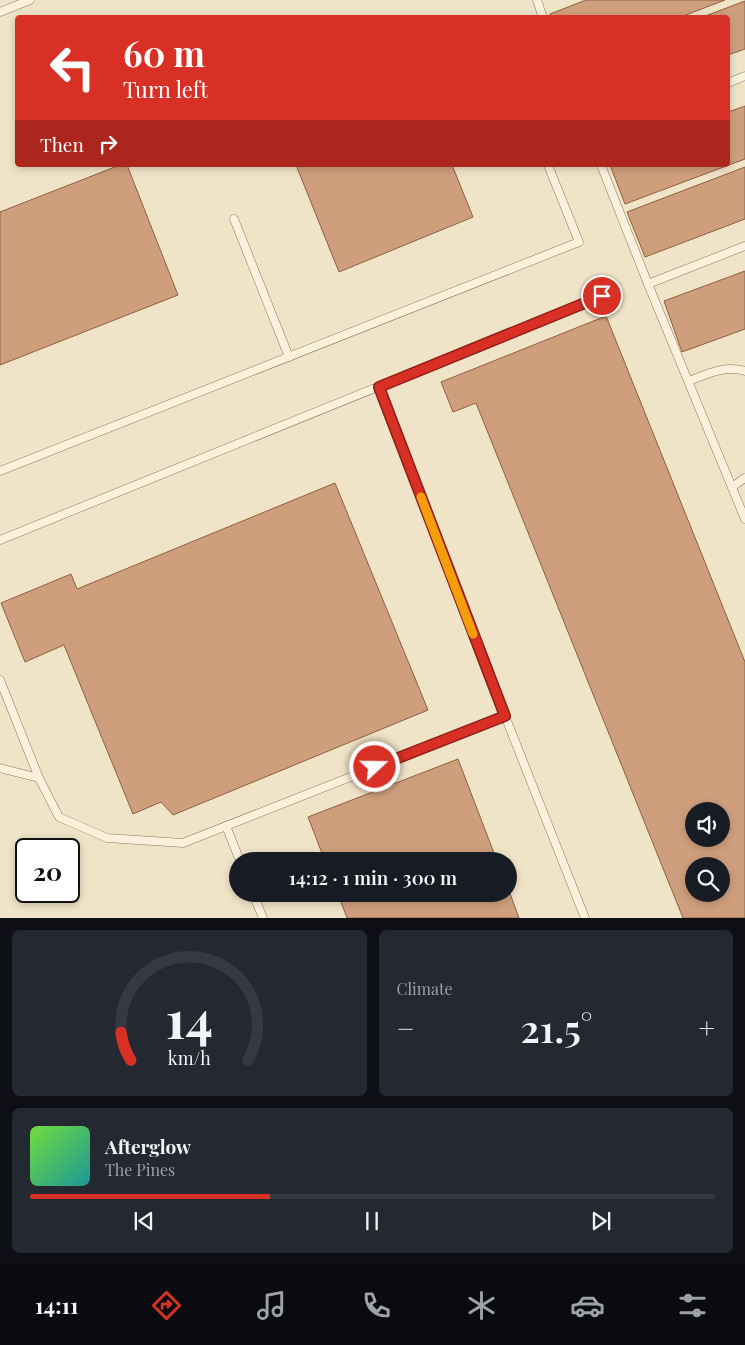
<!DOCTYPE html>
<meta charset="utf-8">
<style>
body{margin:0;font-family:"Playfair Display",serif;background:#242831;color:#f1f3f6;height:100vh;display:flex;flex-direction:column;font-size:19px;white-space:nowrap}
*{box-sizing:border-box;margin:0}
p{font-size:16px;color:#9ea1a6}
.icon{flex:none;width:28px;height:28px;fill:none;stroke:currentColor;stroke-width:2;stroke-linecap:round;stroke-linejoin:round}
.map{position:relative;height:918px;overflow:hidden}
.side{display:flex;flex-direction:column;gap:12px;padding:12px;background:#0d0f14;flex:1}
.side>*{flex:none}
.top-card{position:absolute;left:15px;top:15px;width:715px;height:152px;border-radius:5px;box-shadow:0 2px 8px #0003;background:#d93025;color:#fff;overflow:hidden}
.buttons{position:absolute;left:685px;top:802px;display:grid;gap:10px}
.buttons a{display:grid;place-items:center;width:45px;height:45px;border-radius:50%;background:#171b24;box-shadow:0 2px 8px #0003;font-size:25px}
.speed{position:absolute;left:15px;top:838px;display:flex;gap:10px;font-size:25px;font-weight:700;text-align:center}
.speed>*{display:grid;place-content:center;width:65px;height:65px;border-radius:50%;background:#171b24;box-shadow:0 2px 8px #0003;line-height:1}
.speed .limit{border:2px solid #111;border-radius:8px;background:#fff;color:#111}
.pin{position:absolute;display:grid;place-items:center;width:42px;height:42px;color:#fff;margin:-21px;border:2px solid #fff;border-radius:50%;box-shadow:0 1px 5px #0007}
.me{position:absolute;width:55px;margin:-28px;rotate:69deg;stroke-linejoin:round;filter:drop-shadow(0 0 4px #0008)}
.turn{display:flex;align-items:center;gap:18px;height:105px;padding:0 25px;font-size:22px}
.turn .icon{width:65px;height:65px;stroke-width:2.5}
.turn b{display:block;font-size:35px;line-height:42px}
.then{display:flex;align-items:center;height:48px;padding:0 25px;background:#0003;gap:10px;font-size:19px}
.big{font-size:38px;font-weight:600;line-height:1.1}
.side .card{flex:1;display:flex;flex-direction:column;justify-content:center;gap:8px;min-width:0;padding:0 18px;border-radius:8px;background:#242831}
.side .dial{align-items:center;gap:0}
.dial svg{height:130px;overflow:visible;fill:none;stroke:#363941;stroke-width:7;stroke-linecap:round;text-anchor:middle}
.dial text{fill:#f1f3f6;stroke:none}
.song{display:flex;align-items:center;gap:15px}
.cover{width:60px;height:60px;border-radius:8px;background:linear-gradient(135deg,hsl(100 70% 55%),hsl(180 70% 35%))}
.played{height:5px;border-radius:2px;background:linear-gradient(90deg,#d93025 35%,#363941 35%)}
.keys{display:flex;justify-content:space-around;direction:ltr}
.heat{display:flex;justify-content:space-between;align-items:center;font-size:28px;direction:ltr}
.side .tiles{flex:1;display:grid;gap:12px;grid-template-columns:1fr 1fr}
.card:last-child{grid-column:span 2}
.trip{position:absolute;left:229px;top:852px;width:288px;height:50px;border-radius:25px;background:#171b24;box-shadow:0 2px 8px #0003;font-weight:600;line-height:50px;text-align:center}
.dock{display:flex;height:80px;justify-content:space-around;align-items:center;background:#090b0e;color:#9ea1a6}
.dock .icon{width:35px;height:35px}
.dock .on{color:#d93025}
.dock b{font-size:22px;color:#f1f3f6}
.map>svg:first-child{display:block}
.building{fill:#cf9f7d;stroke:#8d5f41;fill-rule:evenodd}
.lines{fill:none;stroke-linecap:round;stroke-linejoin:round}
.service-casing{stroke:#8d765c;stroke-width:9}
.service{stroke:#faf1dc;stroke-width:8}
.route-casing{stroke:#8d1f18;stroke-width:12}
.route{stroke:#d93025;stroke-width:9}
.slow{stroke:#f59e0b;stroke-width:9}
</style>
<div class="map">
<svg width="745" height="918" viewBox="0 0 745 918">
<rect width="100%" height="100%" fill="#f0e4c8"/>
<g class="building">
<path d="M586 0H725L678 18H551L550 14Z"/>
<path d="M745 1V49L728 55V18H700Z"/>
<path d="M745 106V159L625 204 610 165H728V112Z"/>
<path d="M120 165H127L178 295 0 365V212Z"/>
<path d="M296 165H452L473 217 339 272Z"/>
<path d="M745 167V219L645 257 627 212Z"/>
<path d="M745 271V329L682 352 664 301Z"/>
<path d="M606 316 745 662V918H683L476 403 453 412 441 382ZM694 811H721V839H694ZM694 866H721V894H694Z"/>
<path d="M335 483 428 710 173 815 161 802 133 814 64 645 25 662 1 603 71 574 77 589Z"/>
<path d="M458 759 497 861H325L308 817Z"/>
<path d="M508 888 519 918H347L338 894H508Z"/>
</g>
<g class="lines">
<g class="service-casing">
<g id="service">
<path d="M537 0 543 18"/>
<path d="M0 12 30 0"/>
<path d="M728 83 745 76"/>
<path d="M601 165 648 284 745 519"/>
<path d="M234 219 289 357"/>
<path d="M648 284 745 246"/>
<path d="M689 381C707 374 725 365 745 371"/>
<path d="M379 387 505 716"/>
<path d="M0 471 579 242 548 165"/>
<path d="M732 487 745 478"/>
<path d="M0 540 602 296"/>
<path d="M0 680 39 778"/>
<path d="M0 768 39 778 59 817 107 838 183 843 505 716 585 918"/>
<path d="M226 826 240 861"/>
<path d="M253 894 263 918"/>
</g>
</g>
<use href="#service" class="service"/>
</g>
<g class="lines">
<g class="route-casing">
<path id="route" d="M375 767 505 716 379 387 602 296"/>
</g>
<use href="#route" class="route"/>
<path class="slow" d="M421 497 473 634"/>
</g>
</svg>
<div class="buttons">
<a><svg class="icon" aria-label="sound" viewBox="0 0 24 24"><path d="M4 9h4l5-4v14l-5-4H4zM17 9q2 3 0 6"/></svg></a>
<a><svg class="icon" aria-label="search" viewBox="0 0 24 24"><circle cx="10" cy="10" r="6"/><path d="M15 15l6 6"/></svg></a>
</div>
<div class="speed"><div class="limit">20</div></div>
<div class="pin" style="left:602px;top:296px;background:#d93025"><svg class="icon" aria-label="arrive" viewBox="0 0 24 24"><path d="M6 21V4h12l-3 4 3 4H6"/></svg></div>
<svg class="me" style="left:375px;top:767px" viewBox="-20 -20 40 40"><circle r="17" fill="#d93025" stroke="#fff" stroke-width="3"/><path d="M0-11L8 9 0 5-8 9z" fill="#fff"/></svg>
<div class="trip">14:12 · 1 min · 300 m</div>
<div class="top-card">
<div class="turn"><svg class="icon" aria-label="left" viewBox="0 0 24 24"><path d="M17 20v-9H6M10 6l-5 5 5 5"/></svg><div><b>60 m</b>Turn left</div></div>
<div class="then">Then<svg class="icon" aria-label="right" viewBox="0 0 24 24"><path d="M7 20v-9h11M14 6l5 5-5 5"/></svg></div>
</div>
</div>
<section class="side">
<div class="tiles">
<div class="card dial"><svg viewBox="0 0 100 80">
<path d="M14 69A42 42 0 1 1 86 69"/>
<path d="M14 69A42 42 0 0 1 8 52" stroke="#d93025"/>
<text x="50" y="56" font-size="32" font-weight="700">14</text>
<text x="50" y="72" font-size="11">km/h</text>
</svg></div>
<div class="card"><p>Climate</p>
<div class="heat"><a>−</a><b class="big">21.5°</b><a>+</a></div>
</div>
<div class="card">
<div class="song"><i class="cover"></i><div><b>Afterglow</b><p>The Pines</p></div></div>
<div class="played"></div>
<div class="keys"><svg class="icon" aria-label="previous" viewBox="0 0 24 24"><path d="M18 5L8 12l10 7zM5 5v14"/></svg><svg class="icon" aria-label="pause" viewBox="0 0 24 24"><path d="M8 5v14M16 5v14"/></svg><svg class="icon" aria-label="next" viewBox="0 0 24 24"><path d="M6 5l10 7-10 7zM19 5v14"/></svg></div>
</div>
</div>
</section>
<nav class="dock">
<b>14:11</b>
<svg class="icon on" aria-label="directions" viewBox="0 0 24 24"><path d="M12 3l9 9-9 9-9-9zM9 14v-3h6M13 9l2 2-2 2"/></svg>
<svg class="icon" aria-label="music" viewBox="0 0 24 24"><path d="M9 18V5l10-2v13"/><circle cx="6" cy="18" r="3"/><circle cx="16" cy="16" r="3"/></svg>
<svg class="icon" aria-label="phone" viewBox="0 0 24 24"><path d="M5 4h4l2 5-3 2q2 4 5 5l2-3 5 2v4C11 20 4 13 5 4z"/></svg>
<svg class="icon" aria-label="climate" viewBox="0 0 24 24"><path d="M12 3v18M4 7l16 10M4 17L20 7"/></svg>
<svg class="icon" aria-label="car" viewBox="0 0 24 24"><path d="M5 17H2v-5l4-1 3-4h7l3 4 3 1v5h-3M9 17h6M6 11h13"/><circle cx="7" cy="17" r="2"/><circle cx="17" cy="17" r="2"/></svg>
<svg class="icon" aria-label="filters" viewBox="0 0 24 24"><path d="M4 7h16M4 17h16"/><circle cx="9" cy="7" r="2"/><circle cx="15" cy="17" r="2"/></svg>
</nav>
